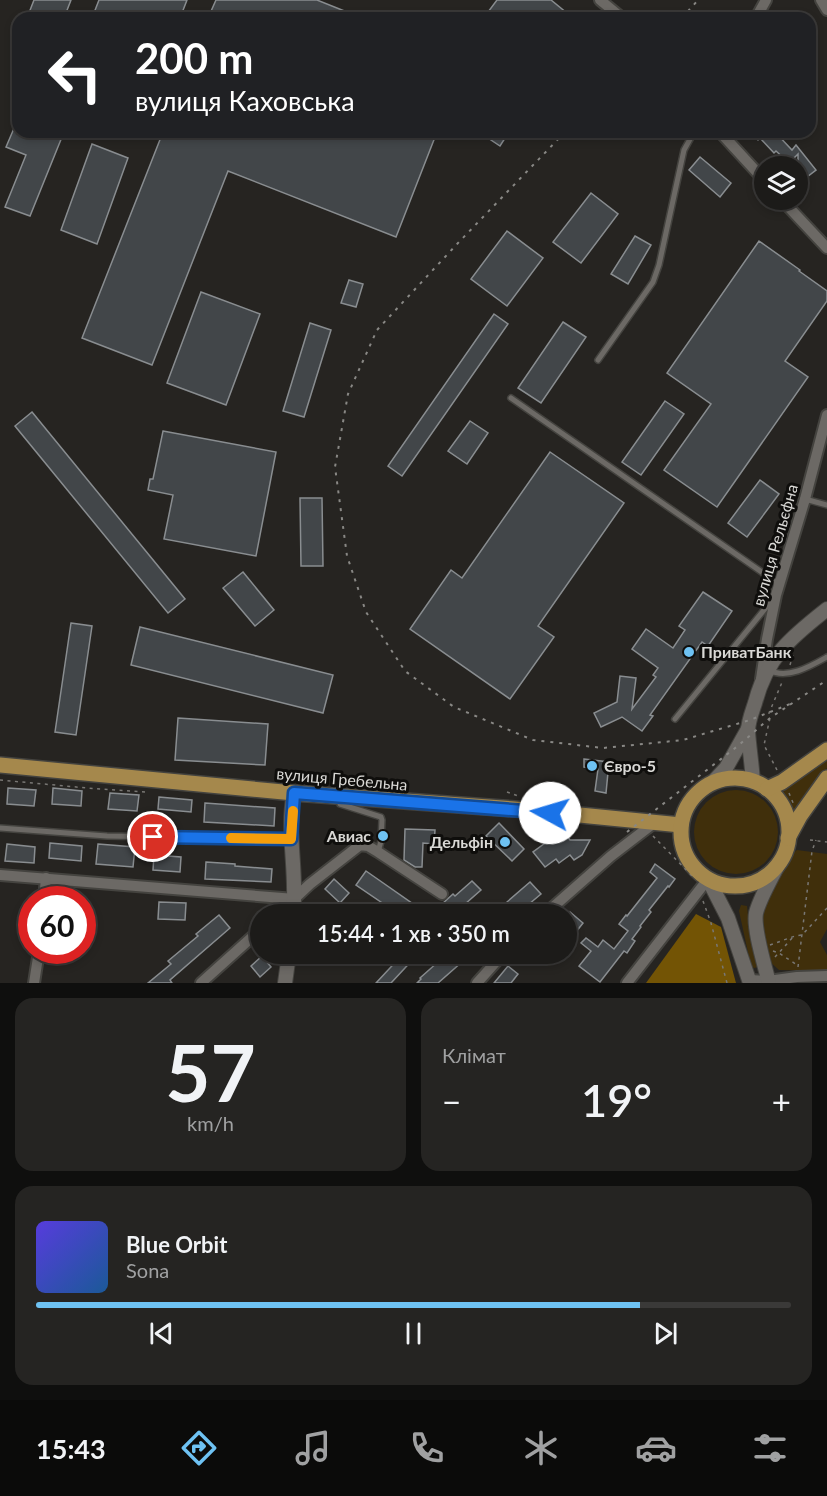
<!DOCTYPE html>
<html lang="uk">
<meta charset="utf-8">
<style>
body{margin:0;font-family:Lato,sans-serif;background:#252422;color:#f1f3f6;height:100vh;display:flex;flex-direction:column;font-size:22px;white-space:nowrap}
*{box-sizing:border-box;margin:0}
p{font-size:20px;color:#a0a1a2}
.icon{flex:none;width:33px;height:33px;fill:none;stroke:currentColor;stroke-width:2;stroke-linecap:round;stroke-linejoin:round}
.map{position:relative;height:983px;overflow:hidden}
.sheet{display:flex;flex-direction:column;gap:15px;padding:15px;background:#0f0f0e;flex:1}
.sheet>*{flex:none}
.banner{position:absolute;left:12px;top:12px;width:804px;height:126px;border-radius:18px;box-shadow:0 3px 9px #0003,0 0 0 2px #3a3938;background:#202124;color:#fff;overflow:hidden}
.fabs{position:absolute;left:754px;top:156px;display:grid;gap:12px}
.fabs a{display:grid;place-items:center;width:54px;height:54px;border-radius:50%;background:#1c1b19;box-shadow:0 3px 9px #0003,0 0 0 2px #3a3938;font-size:30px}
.speed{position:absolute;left:18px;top:886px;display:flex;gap:12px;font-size:30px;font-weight:700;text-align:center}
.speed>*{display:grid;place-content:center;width:78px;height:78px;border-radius:50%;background:#1c1b19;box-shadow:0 3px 9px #0003,0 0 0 2px #3a3938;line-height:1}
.speed .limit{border:9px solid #d22;background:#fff;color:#111}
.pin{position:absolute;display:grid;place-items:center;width:51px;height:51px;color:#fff;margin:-26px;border:3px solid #fff;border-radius:50%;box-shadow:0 2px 6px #0007}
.me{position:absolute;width:66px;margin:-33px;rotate:276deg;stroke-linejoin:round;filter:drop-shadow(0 0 4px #0008)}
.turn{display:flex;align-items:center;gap:21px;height:126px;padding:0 24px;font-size:27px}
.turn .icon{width:78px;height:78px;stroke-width:2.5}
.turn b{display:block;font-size:42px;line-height:51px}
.big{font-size:45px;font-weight:600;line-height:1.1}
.sheet .card{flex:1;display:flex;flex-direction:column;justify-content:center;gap:9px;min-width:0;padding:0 21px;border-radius:18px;background:#252422}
.sheet .dial{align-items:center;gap:0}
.dial b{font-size:78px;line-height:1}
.song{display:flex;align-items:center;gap:18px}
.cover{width:72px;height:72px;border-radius:9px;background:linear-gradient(135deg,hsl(250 70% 55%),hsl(210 70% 35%))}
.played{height:6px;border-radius:3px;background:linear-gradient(90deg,#6ec2f3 80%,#3a3938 80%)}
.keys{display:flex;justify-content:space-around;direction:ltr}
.heat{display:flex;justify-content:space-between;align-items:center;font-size:33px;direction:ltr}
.sheet .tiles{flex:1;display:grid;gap:15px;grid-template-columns:1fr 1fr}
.card:last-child{grid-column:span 2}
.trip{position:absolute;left:250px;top:904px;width:327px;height:60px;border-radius:30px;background:#1c1b19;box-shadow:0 3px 9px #0003,0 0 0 2px #3a3938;font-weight:600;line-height:60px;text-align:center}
.dock{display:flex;height:96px;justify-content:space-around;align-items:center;background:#0b0b0a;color:#a0a1a2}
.dock .icon{width:42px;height:42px}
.dock .active{color:#6ec2f3}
.dock b{font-size:27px;color:#f1f3f6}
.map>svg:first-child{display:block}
.green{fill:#402f0b}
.forest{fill:#735405}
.building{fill:#424649;stroke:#898d90;stroke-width:1.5}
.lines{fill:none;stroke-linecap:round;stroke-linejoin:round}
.service-casing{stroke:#44433f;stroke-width:8}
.minor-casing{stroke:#44433f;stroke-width:14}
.tertiary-casing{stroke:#44433f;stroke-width:16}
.primary-casing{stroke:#44433f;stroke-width:18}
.path{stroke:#797774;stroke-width:1.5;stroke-dasharray:3 4.5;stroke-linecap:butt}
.service{stroke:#6c6965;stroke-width:5}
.minor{stroke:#6c6965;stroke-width:10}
.tertiary{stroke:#6c6965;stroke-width:14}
.primary{stroke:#a5884c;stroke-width:15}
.rail{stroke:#898885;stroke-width:2;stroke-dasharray:3 6;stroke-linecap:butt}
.route-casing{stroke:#114b97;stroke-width:15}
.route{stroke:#1a73e8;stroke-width:10}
.slow{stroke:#f59e0b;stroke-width:10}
.poi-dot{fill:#6ec2f3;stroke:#0f0e0c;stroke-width:2}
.labels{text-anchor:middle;stroke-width:6;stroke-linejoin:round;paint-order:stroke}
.street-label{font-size:16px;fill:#d9d8d5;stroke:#0f0e0c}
.poi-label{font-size:16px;font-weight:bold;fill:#d9d8d5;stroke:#0f0e0c;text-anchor:start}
</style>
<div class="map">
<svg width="827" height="983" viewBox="0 0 827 983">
<rect width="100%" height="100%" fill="#262421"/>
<g class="green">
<path d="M827 756V768L811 786 793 818 777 789Z"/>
<circle cx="736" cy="832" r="42"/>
<path d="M797 850 827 854V929L820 942 827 955V971L779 970 769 961 761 919 764 909 789 857Z"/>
<path d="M741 905 747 906 748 916 760 964 758 967 754 968 751 966 739 911Z"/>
</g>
<path class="forest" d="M696 914 721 927 736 983H646Z"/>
<g class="building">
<path d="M34 0H71L64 18H27Z"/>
<path d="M99 0H187L180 18H92Z"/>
<path d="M216 0H317L362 18H208Z"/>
<path d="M497 0H551L573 18H496L488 12Z"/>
<path d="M18 119V132H64L30 216 5 207 26 155 6 147Z"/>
<path d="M163 132H437L396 237 228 171 152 365 82 338Z"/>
<path d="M479 132H509L500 146Z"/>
<path d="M751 132H775L792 150 796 145 816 170 803 180 798 174V154L789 163 776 151 774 153 760 138 758 140Z"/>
<path d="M92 144 128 158 97 244 61 230Z"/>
<path d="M700 157 731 183 720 197 689 170Z"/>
<path d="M591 193 618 214 581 263 553 242Z"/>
<path d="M507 231 543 258 507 306 471 279Z"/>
<path d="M635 236 651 245 628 284 611 274Z"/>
<path d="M759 241 800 270 799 271 827 291V301L785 361 808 377 717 507 664 470 711 404 667 373Z"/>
<path d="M349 280 363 284 356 307 341 303Z"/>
<path d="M201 292 260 314 226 405 167 383Z"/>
<path d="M494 314 508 324 402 476 388 466Z"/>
<path d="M563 322 586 337 541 403 518 388Z"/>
<path d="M310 323 331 330 304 417 283 411Z"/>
<path d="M665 401 684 414 641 475 622 462Z"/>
<path d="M32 412 185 599 168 613 15 426Z"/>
<path d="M470 421 488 433 467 464 448 451Z"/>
<path d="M163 431 276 452 256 556 164 539 173 495 148 490 150 479H153Z"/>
<path d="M550 452 624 503 538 626 554 637 510 699 410 629 451 570 462 578Z"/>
<path d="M760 480 779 494 747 537 728 523Z"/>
<path d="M300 498H322L323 566H301Z"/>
<path d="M243 572 274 610 255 626 223 588Z"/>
<path d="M703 592 732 611 708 646 702 642 650 715 653 716 642 731 622 717 601 727 594 713 617 702 620 676 636 678 632 709 656 677 653 675 658 668 632 649 646 629 673 648 685 630 679 626Z"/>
<path d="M71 623 92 626 76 735 55 732Z"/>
<path d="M140 627 333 675 323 713 131 665Z"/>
<path d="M178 718 268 724 265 765 175 760Z"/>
<path d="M584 759 609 762 606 793 595 791 598 769 584 767Z"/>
<path d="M8 788 36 790 34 806 7 804Z"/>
<path d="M53 788 82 791 81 806 52 804Z"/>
<path d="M110 793 139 795 137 811 108 809Z"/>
<path d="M159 797 192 800 191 812 158 809Z"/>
<path d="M205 803 275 808 274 826 204 822Z"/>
<path d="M499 823 524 849 512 861 486 836Z"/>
<path d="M405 829 435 830 434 844 423 843 422 867H415L404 860Z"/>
<path d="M563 830 570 840H590L582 855 574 860 570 855 559 863 556 859 545 867 533 852Z"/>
<path d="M50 843 82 846 81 861 49 858Z"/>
<path d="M7 844 35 847 34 863 5 861Z"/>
<path d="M98 844 135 847 133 867 96 864Z"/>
<path d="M154 855 181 857 180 872 153 870Z"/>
<path d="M206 862 235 864V866L272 869 271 882 205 879Z"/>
<path d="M655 864 675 879 669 887 668 886 649 910 651 912 640 926 641 927 632 939 635 941 627 953 624 951 600 982 579 966 591 951 581 943 586 938 598 947 603 940 614 949 628 931 619 924 626 915 627 916 657 878 650 872Z"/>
<path d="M366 871 416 906 409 915H400L356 885Z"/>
<path d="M334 879 349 893 340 903 325 889Z"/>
<path d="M472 881 481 890 464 905 465 907 456 915H430L453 894 455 896Z"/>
<path d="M530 882 541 894 516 915H492Z"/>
<path d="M159 902 186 903 185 920 158 919Z"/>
<path d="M570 912 583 923 576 932 573 930 567 937V917Z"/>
<path d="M219 915 230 928 170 980 172 983H148L171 964 168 961 198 936 196 934Z"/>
<path d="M403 954H418L391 983H376Z"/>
<path d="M447 954H471L438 983H417L421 979 420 978Z"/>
<path d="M262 956 271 967 260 977 251 966Z"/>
<path d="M508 966 518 974 511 983H494Z"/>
</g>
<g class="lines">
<g class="service-casing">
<g id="service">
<path d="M598 360 653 282 659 265 684 150 694 132"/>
<path d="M511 398 779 584"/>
<path d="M805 499 827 505"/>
<path d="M769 670C787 680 811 666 827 657"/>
<path d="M675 719 773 599"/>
<path d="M340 799V804L381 817 382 820 381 841 378 852"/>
<path d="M0 828 107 836 290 839"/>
</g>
</g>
<g class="minor-casing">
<g id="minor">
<path d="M600 0 622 18"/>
<path d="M821 0 827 10"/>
<path d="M756 18 766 0"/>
<path d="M720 132 765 181"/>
<path d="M782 200 827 248"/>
<path d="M761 679 767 639 776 595 805 499 827 415"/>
<path d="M0 875 295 899"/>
<path d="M44 900 46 878"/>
<path d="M277 915 310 884 360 845 368 846 378 852 442 894"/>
<path d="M544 915 611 856 654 823"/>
<path d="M749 980 768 981 797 977 827 976"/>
<path d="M34 983 39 951"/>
<path d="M201 983 261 929"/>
<path d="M477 983 503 954"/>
<path d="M627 983 708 879"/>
</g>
</g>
<g class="tertiary-casing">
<g id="tertiary">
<path d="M753 782C752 765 749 747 748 731 748 722 752 712 755 703 767 657 790 638 827 609"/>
<path d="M712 783 726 768 748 729"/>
<path d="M708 879 728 918 750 983"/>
<path d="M293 915C298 875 286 833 294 793"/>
<path d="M285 983 289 954"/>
<path d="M769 983C765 966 753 929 756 913 760 897 773 876 780 861"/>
</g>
</g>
<g class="primary-casing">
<g id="primary">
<path d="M0 765 294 793 529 810 681 825"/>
<circle cx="735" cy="832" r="54"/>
<path d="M767 789 782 782 827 750"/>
<path d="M788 838 800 816 827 778"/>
</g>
</g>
<g class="path">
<path d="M790 665 793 655"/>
<path d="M777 770 764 745 770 718 769 713 783 680"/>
<path d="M0 780 87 788 146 792"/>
<path d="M507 792 521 797"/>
<path d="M789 793 794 805"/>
<path d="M653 836 695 879"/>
<path d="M810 840 827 842"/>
<path d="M703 901 711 923 727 983"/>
<path d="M770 945 795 936 802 935 827 908"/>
<path d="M773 951 779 953 797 965"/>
<path d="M775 957 794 936"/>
<path d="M798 967 812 851 816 840"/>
</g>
<use href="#service" class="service"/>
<use href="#minor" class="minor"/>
<use href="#tertiary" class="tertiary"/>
<use href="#primary" class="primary"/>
<g class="rail">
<path d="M682 18 698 0"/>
<path d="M565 132 458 243 377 330 348 394 335 467 347 556 366 612 405 671 454 707 533 740 603 748 683 740 750 720 795 702"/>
<path d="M627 832 739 745 770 718 827 680"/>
</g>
</g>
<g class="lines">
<g class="route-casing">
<path id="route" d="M153 837 291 839 294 793 550 813"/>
</g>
<use href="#route" class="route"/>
<path class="slow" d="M231 838 291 839 293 811"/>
</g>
<g class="poi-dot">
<circle cx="689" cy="652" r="6"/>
<circle cx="592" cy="766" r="6"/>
<circle cx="383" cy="836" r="6"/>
<circle cx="505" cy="842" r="6"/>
</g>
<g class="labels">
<g class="street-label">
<text transform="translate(775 545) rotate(-74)" y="6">вулиця Рельєфна</text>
<text transform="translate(342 779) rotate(5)" y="6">вулиця Гребельна</text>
</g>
<g class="poi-label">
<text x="701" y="658">ПриватБанк</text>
<text x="604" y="772">Євро-5</text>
<text x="371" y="842" text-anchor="end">Авиас</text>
<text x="493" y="848" text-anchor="end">Дельфін</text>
</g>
</g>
</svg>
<div class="fabs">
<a><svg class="icon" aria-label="layers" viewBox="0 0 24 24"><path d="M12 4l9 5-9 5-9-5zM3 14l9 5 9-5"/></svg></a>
</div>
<div class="speed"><div class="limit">60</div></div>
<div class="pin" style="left:153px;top:837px;background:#d93025"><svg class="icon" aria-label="arrive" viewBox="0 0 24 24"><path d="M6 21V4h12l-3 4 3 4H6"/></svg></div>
<svg class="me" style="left:550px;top:813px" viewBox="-20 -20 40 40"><circle r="19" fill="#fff"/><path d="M0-13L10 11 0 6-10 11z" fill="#1a73e8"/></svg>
<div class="trip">15:44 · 1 хв · 350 m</div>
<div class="banner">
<div class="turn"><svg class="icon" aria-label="left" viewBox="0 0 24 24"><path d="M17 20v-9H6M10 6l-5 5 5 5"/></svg><div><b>200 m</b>вулиця Каховська</div></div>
</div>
</div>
<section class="sheet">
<div class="tiles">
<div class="card dial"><b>57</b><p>km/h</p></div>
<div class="card"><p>Клімат</p>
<div class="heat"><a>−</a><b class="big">19°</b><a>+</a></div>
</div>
<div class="card">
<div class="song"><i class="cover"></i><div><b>Blue Orbit</b><p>Sona</p></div></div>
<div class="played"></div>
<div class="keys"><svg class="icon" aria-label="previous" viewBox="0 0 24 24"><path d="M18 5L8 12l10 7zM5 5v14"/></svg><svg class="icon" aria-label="pause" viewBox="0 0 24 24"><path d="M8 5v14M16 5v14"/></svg><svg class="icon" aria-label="next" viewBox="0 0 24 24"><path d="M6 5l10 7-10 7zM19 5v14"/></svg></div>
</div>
</div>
</section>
<nav class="dock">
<b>15:43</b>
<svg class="icon active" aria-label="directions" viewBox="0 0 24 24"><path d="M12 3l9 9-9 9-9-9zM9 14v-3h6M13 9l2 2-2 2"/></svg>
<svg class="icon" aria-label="music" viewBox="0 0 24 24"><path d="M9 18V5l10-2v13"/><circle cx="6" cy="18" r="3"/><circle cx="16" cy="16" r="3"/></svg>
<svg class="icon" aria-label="phone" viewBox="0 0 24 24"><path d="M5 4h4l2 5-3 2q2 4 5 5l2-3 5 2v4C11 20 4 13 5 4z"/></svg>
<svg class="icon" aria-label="climate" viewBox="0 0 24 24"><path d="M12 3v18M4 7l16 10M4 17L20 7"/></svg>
<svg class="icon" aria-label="car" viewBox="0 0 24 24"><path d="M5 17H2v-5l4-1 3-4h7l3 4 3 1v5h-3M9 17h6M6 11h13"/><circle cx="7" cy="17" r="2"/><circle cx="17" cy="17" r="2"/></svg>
<svg class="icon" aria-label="filters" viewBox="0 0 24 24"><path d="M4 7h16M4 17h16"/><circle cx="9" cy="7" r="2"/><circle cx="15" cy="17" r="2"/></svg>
</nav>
